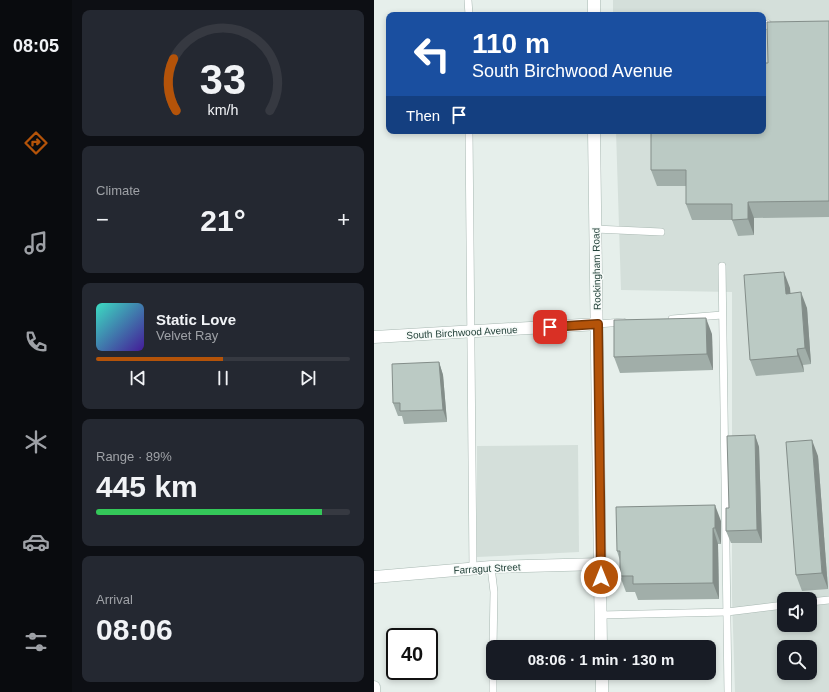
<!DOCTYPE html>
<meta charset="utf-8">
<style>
body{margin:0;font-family:Arial,sans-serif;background:#242831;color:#f1f3f6;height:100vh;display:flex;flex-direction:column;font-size:15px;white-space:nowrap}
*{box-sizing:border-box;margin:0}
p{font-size:13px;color:#9ea1a6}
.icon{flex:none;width:22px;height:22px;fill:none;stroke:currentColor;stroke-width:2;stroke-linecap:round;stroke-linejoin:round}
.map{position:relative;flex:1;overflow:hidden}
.panel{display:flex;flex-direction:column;gap:10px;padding:10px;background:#0d0f14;width:302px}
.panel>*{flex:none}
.banner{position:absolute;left:12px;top:12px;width:380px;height:122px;border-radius:8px;box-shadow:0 2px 6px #0003;background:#1a4fa0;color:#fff;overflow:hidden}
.tools{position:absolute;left:403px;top:592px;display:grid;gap:8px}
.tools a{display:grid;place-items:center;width:40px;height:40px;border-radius:8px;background:#171b24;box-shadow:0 2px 6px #0003;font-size:20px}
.speed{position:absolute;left:12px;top:628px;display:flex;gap:8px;font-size:20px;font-weight:700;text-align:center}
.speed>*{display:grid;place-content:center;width:52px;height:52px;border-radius:50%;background:#171b24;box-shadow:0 2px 6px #0003;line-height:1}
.speed .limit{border:2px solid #111;border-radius:6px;background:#fff;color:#111}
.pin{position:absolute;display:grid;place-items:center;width:34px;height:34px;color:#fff;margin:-17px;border-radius:8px;box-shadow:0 2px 6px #0006}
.me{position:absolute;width:44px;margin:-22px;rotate:0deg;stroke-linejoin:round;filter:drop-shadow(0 0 3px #0008)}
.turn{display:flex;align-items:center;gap:14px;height:84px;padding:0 20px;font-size:18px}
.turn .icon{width:52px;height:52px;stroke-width:2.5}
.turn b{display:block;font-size:28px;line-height:34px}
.then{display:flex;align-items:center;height:38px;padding:0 20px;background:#0003;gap:8px;font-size:15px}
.big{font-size:30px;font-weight:600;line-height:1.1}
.panel .card{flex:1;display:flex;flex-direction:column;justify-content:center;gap:6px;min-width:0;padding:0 14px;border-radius:8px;background:#242831}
.panel .dial{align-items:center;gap:0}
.dial svg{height:104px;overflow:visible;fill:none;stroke:#363941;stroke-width:7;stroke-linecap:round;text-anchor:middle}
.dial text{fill:#f1f3f6;stroke:none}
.song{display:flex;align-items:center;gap:12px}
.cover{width:48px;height:48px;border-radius:6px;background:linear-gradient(135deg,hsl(170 70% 55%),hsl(260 70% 35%))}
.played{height:4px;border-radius:2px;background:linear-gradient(90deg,#b45309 50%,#363941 50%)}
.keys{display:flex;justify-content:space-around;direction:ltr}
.heat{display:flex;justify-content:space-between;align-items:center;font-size:22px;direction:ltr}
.charge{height:6px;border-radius:3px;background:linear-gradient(90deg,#34c759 89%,#363941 0)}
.trip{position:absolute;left:112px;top:640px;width:230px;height:40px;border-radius:8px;background:#171b24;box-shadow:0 2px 6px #0003;font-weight:600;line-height:40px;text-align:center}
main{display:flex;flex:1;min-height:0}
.dock{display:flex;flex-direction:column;width:72px;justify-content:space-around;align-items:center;background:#090b0e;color:#9ea1a6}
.dock .icon{width:28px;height:28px}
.dock .active{color:#b45309}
.dock b{font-size:18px;color:#f1f3f6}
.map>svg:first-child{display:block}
.built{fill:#d4dfda;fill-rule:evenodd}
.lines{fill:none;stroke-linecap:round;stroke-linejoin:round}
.service-casing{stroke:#a8b8b2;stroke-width:8}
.minor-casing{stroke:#a8b8b2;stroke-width:13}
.tertiary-casing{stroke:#a8b8b2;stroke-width:13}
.service{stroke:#fff;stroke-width:7}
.minor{stroke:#fff;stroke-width:12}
.tertiary{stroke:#fff;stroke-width:12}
.wall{fill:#a1aea9}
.shaded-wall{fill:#838d89}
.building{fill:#bbcac4;stroke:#838d89}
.route-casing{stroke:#753606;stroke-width:10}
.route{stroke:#b45309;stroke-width:7}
.labels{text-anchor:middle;stroke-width:3;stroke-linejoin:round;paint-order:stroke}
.street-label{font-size:10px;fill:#24423a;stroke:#f7fbf9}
</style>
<main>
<nav class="dock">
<b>08:05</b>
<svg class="icon active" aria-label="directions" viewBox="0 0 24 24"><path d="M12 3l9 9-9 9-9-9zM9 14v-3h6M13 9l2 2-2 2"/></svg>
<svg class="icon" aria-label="music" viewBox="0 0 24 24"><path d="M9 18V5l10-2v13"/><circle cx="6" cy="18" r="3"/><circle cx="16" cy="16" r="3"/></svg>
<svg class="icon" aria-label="phone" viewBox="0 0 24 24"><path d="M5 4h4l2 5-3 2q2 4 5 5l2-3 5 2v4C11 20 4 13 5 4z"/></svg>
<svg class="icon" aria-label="climate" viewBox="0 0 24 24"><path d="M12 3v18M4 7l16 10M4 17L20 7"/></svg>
<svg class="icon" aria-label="car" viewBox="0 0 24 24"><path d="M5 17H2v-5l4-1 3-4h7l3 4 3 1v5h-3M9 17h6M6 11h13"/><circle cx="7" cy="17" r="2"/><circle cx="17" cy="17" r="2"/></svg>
<svg class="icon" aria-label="filters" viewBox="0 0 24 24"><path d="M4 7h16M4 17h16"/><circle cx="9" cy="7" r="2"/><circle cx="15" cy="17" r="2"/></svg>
</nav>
<section class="panel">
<div class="card dial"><svg viewBox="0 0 100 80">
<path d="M14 69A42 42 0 1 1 86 69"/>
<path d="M14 69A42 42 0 0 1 12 29" stroke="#b45309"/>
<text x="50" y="56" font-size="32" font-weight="700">33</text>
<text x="50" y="72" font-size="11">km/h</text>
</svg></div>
<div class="card"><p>Climate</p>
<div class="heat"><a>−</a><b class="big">21°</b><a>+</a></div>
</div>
<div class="card">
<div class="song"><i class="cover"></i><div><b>Static Love</b><p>Velvet Ray</p></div></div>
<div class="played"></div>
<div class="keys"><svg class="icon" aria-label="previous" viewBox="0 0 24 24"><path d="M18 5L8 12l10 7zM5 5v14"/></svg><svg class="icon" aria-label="pause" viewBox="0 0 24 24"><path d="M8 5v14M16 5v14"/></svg><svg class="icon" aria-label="next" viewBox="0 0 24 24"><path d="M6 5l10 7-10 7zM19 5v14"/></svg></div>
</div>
<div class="card"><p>Range · 89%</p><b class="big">445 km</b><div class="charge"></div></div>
<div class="card"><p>Arrival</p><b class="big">08:06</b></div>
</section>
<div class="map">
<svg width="455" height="692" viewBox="0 0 455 692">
<rect width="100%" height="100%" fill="#e6efeb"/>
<g class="built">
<path d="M239 0H455V692H361L358 597V292L247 290 242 131H389V15H239ZM410 599H436V625H410ZM410 647H436V673H410Z"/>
<path d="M204 445 205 552 103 557V446Z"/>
</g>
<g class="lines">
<g class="service-casing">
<g id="service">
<path d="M94 0 95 15"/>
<path d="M389 27 394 24"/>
<path d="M95 131 99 569"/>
<path d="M221 229 287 232"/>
<path d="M348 266 354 692"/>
<path d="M298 319 348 315"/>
<path d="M224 324 249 322"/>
<path d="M117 567 120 592 119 647"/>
<path d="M436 602 455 600"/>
<path d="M227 615 353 612 410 605"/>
<path d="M119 692V673"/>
</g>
</g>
<g class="minor-casing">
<g id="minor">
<path d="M0 337 224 324"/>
<path d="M0 577 117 567 227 564"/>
<path d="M0 687V692"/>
</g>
</g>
<g class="tertiary-casing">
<g id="tertiary">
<path d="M220 15V0"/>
<path d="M220 131 227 647"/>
<path d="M228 673V692"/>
</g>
</g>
<use href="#service" class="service"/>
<use href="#minor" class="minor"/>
<use href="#tertiary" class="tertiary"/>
</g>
<g class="wall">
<path d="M455 21V217L380 218V235L364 236 358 220H318L312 204V186H283L277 170 394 63Z"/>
<path d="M416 288V293L433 308 437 364 429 365 430 372 382 376 376 360Z"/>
<path d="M338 334 339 370 246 373 240 357Z"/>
<path d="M65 362 69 375 73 422 30 424 28 416H24L19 403Z"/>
<path d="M381 435 385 447 388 543H357L352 531 355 508Z"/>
<path d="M444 456 454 589 428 591 422 575Z"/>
<path d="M347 521V544H344L345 599 264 600 261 592H252L246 576V561L243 551Z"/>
</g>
<g class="shaded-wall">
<path d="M374 202 380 218V235L374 219Z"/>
<path d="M410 272 416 288 418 310 412 294Z"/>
<path d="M427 292 433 308 437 364 431 348Z"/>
<path d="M332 318 338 334 339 370 333 354Z"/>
<path d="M423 349 429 365 430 372 424 356Z"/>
<path d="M65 362 69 375 73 422 69 410Z"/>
<path d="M381 435 385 447 388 543 383 530Z"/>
<path d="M438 440 444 456 454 589 448 573Z"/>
<path d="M341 505 347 521V544L341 528Z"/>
<path d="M339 528 344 544 345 599 339 583Z"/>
</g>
<g class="building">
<path d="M455 21V201L374 202V219L358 220V204H312V170H277V131H389V63H394L393 22Z"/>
<path d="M410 272 412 294 427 292 431 348 423 349 424 356 376 360 370 275Z"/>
<path d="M332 318 333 354 240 357V320Z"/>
<path d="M65 362 69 410 26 411V403H19L18 364Z"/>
<path d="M381 435 383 530 352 531V508H355L353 436Z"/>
<path d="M438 440 448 573 422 575 412 442Z"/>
<path d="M341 505V528H339V583L259 584V576H246V551H243L242 507Z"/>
</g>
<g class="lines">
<g class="route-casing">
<path id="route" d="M176 327 224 324 227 577"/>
</g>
<use href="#route" class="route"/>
</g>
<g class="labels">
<g class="street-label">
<text transform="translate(222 269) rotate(-91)" y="4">Rockingham Road</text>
<text transform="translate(88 332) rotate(-3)" y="4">South Birchwood Avenue</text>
<text transform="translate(113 568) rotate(-3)" y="4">Farragut Street</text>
</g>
</g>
</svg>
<div class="tools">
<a><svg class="icon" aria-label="sound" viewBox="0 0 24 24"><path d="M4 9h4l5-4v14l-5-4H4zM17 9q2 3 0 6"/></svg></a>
<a><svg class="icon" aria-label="search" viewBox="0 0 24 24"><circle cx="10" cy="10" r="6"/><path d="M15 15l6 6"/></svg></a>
</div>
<div class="speed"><div class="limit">40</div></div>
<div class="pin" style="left:176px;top:327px;background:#d93025"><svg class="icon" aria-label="arrive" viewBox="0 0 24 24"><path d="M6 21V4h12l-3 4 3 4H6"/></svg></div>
<svg class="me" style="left:227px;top:577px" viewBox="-20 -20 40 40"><circle r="17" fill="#b45309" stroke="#fff" stroke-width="3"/><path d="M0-11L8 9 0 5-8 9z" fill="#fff"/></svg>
<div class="trip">08:06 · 1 min · 130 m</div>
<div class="banner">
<div class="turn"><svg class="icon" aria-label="left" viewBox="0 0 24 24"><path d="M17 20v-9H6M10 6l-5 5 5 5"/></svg><div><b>110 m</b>South Birchwood Avenue</div></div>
<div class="then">Then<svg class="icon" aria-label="arrive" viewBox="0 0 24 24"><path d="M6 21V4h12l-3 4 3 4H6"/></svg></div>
</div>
</div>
</main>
